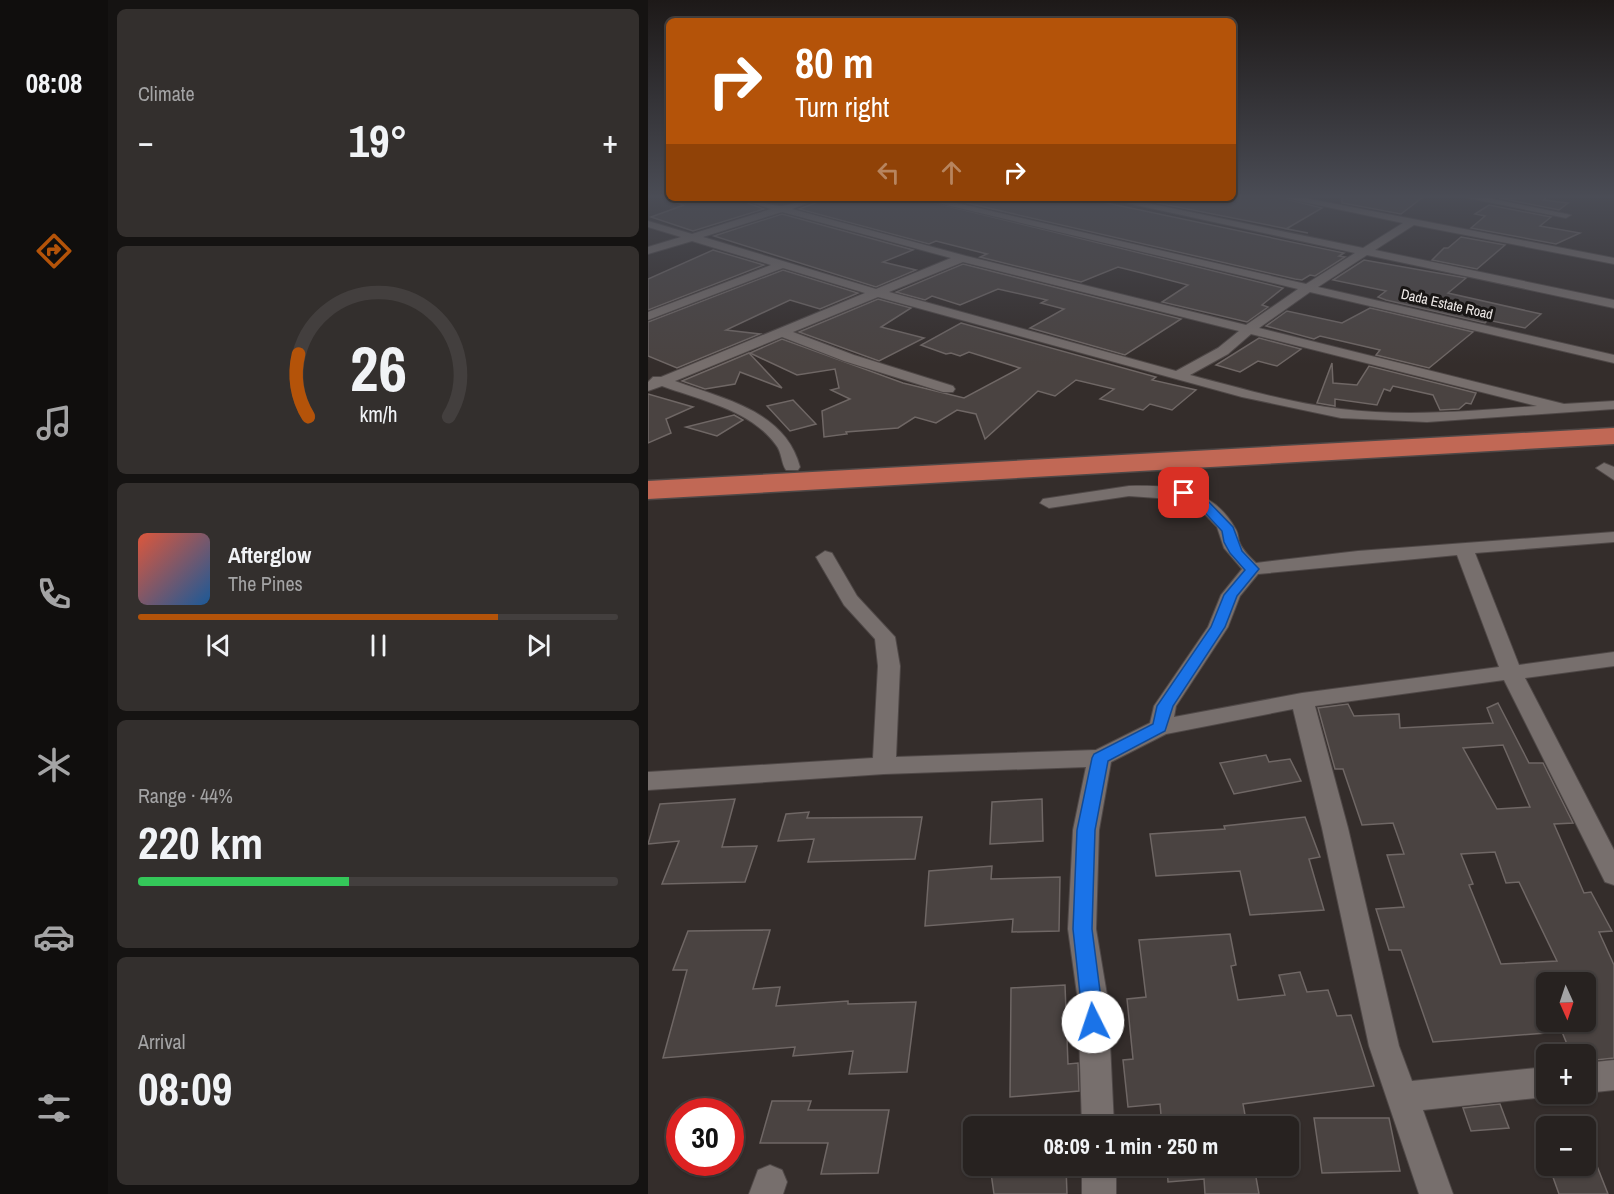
<!DOCTYPE html>
<meta charset="utf-8">
<style>
body{margin:0;font-family:"Archivo Narrow",sans-serif;background:#332f2d;color:#f1f3f6;height:100vh;display:flex;flex-direction:column;font-size:22px;white-space:nowrap}
*{box-sizing:border-box;margin:0}
p{font-size:20px;color:#a4a4a5}
.icon{flex:none;width:33px;height:33px;fill:none;stroke:currentColor;stroke-width:2;stroke-linecap:round;stroke-linejoin:round}
.map{position:relative;flex:1;overflow:hidden}
.side{display:flex;flex-direction:column;gap:9px;padding:9px;background:#151312;width:540px}
.side>*{flex:none}
.banner{position:absolute;left:18px;top:18px;width:570px;height:183px;border-radius:9px;box-shadow:0 2px 4px #0004,0 0 0 2px #433f3e;background:#b45309;color:#fff;overflow:hidden}
.needle{width:39px;rotate:177deg}
.fabs{position:absolute;left:888px;top:972px;display:grid;gap:12px}
.fabs a{display:grid;place-items:center;width:60px;height:60px;border-radius:9px;background:#272220;box-shadow:0 2px 4px #0004,0 0 0 2px #433f3e;font-size:30px}
.speed{position:absolute;left:18px;top:1098px;display:flex;gap:12px;font-size:30px;font-weight:700;text-align:center}
.speed>*{display:grid;place-content:center;width:78px;height:78px;border-radius:50%;background:#272220;box-shadow:0 2px 4px #0004,0 0 0 2px #433f3e;line-height:1}
.speed .limit{border:9px solid #d22;background:#fff;color:#111}
.pin{position:absolute;display:grid;place-items:center;width:51px;height:51px;color:#fff;margin:-26px;border-radius:12px;box-shadow:0 3px 9px #0006}
.me{position:absolute;width:66px;margin:-33px;rotate:356deg;stroke-linejoin:round;filter:drop-shadow(0 0 4px #0008)}
.turn{display:flex;align-items:center;gap:21px;height:126px;padding:0 30px;font-size:27px}
.turn .icon{width:78px;height:78px;stroke-width:2.5}
.turn b{display:block;font-size:42px;line-height:51px}
.lanes{display:flex;align-items:center;height:57px;padding:0 30px;background:#0003;justify-content:center;gap:30px;direction:ltr}
.lanes .off{opacity:.35}
.big{font-size:45px;font-weight:700;line-height:1.1}
.side .tile{flex:1;display:flex;flex-direction:column;justify-content:center;gap:9px;min-width:0;padding:0 21px;border-radius:9px;background:#332f2d}
.side .dial{align-items:center;gap:0}
.dial svg{height:156px;overflow:visible;fill:none;stroke:#433f3e;stroke-width:7;stroke-linecap:round;text-anchor:middle}
.dial text{fill:#f1f3f6;stroke:none}
.song{display:flex;align-items:center;gap:18px}
.cover{width:72px;height:72px;border-radius:9px;background:linear-gradient(135deg,hsl(10 70% 55%),hsl(210 70% 35%))}
.played{height:6px;border-radius:3px;background:linear-gradient(90deg,#b45309 75%,#433f3e 75%)}
.keys{display:flex;justify-content:space-around;direction:ltr}
.heat{display:flex;justify-content:space-between;align-items:center;font-size:33px;direction:ltr}
.charge{height:9px;border-radius:4px;background:linear-gradient(90deg,#34c759 44%,#433f3e 0)}
.trip{position:absolute;left:315px;top:1116px;width:336px;height:60px;border-radius:9px;background:#272220;box-shadow:0 2px 4px #0004,0 0 0 2px #433f3e;font-weight:700;line-height:60px;text-align:center}
main{display:flex;flex:1;min-height:0}
.tab-bar{display:flex;flex-direction:column;width:108px;justify-content:space-around;align-items:center;background:#100e0d;color:#a4a4a5}
.tab-bar .icon{width:42px;height:42px}
.tab-bar .current{color:#b45309}
.tab-bar b{font-size:27px;color:#f1f3f6}
.map>svg:first-child{display:block}
.building{fill:#4a4341;stroke:#6f6765;stroke-width:1.5;fill-rule:evenodd}
.lines{fill:none;stroke-linecap:round;stroke-linejoin:round}
.street-casing{stroke:#4f4847;stroke-width:2}
.highway-casing{stroke:#4f4847;stroke-width:3}
.street{fill:#776f6d;fill-rule:evenodd}
.highway{fill:#c16855;fill-rule:evenodd}
.route{fill:#1a73e8;stroke:#114b97;stroke-width:1.5}
.labels{text-anchor:middle;stroke-width:6;stroke-linejoin:round;paint-order:stroke}
.far-street-label{font-size:14px;fill:#f0ebe9;stroke:#191615}
</style>
<main>
<nav class="tab-bar">
<b>08:08</b>
<svg class="icon current" aria-label="directions" viewBox="0 0 24 24"><path d="M12 3l9 9-9 9-9-9zM9 14v-3h6M13 9l2 2-2 2"/></svg>
<svg class="icon" aria-label="music" viewBox="0 0 24 24"><path d="M9 18V5l10-2v13"/><circle cx="6" cy="18" r="3"/><circle cx="16" cy="16" r="3"/></svg>
<svg class="icon" aria-label="phone" viewBox="0 0 24 24"><path d="M5 4h4l2 5-3 2q2 4 5 5l2-3 5 2v4C11 20 4 13 5 4z"/></svg>
<svg class="icon" aria-label="climate" viewBox="0 0 24 24"><path d="M12 3v18M4 7l16 10M4 17L20 7"/></svg>
<svg class="icon" aria-label="car" viewBox="0 0 24 24"><path d="M5 17H2v-5l4-1 3-4h7l3 4 3 1v5h-3M9 17h6M6 11h13"/><circle cx="7" cy="17" r="2"/><circle cx="17" cy="17" r="2"/></svg>
<svg class="icon" aria-label="filters" viewBox="0 0 24 24"><path d="M4 7h16M4 17h16"/><circle cx="9" cy="7" r="2"/><circle cx="15" cy="17" r="2"/></svg>
</nav>
<section class="side">
<div class="tile"><p>Climate</p>
<div class="heat"><a>−</a><b class="big">19°</b><a>+</a></div>
</div>
<div class="tile dial"><svg viewBox="0 0 100 80">
<path d="M14 69A42 42 0 1 1 86 69"/>
<path d="M14 69A42 42 0 0 1 9 37" stroke="#b45309"/>
<text x="50" y="56" font-size="32" font-weight="700">26</text>
<text x="50" y="72" font-size="11">km/h</text>
</svg></div>
<div class="tile">
<div class="song"><i class="cover"></i><div><b>Afterglow</b><p>The Pines</p></div></div>
<div class="played"></div>
<div class="keys"><svg class="icon" aria-label="previous" viewBox="0 0 24 24"><path d="M18 5L8 12l10 7zM5 5v14"/></svg><svg class="icon" aria-label="pause" viewBox="0 0 24 24"><path d="M8 5v14M16 5v14"/></svg><svg class="icon" aria-label="next" viewBox="0 0 24 24"><path d="M6 5l10 7-10 7zM19 5v14"/></svg></div>
</div>
<div class="tile"><p>Range · 44%</p><b class="big">220 km</b><div class="charge"></div></div>
<div class="tile"><p>Arrival</p><b class="big">08:09</b></div>
</section>
<div class="map">
<svg width="966" height="1194" viewBox="0 0 966 1194">
<rect width="100%" height="100%" fill="#342d2b"/>
<g class="building">
<path d="M630 197 674 208 638 229 660 233 499 201 505 198Z"/>
<path d="M694 197H775L753 214 694 203Z"/>
<path d="M899 197 895 200 920 203 911 210 851 198Z"/>
<path d="M26 198H87L116 209 45 231 3 217 36 205 25 202Z"/>
<path d="M181 198H267L635 288 614 305 620 307 599 322 514 302 540 285 494 273 470 267 433 282 332 257 339 254 288 241 281 244 151 209Z"/>
<path d="M297 198H435L696 253 691 256 697 257 667 276 662 275 654 280 647 279Z"/>
<path d="M841 205 903 217 892 226 932 233 908 244 823 228 837 216 827 214Z"/>
<path d="M134 214 265 250 235 262 268 270 228 287 66 236Z"/>
<path d="M813 237 857 245 829 269 784 260 796 248H800Z"/>
<path d="M65 250 116 265 0 310V279Z"/>
<path d="M716 260 818 278 800 293 893 314 877 328 840 320 837 323 738 300 730 297 738 291 685 280Z"/>
<path d="M315 264 533 319 477 355 382 328 416 309 393 303 399 300 350 289 312 305 284 296 277 300 248 292Z"/>
<path d="M135 270 210 293 172 309 142 300 78 330 112 334 29 368 0 356V322Z"/>
<path d="M230 299 263 308 233 327 276 338 231 361 151 332Z"/>
<path d="M722 308 825 332 781 368 728 355 732 350 672 336 666 339 618 326 639 311 694 323Z"/>
<path d="M313 323 508 377 504 380 548 390 524 410 502 404 495 410 452 399 466 389 428 380 407 396 390 391 337 439 328 414 309 410 288 423 267 417 250 428 198 432 199 434 176 437 174 411 202 399 183 390 191 388 187 369 149 375 102 353 134 339 255 383 316 398 372 368 321 352 312 356 303 353 298 354 273 345Z"/>
<path d="M611 338 653 349 629 366 610 361 592 372 568 365Z"/>
<path d="M101 353 134 388 92 372 87 384 57 389 34 381Z"/>
<path d="M684 363 685 383 709 385 721 366 828 393 823 404 818 403 811 409 792 410 785 395 745 386 742 391 736 389 729 405 687 399V406L669 403Z"/>
<path d="M0 394 45 407 18 419 23 433 0 443Z"/>
<path d="M145 400 168 424 142 431 119 406Z"/>
<path d="M86 415 95 420 69 436 38 427Z"/>
<path d="M850 703 881 763H895L925 823 906 824 936 893 943 892 964 931 951 932 966 965V1058L938 1061V1054H923L910 1022H938V982H898V1033L785 1042 753 950H741L728 909 756 907 739 855 756 854 745 823 714 825 695 769H687L670 708 700 704 706 716 751 714 752 728 845 723 839 708ZM855 745 882 807 849 809 815 748ZM847 852 858 883 871 882 909 961 853 964 821 885 825 884 813 854Z"/>
<path d="M618 755 621 762 642 759 653 781 586 794 572 763Z"/>
<path d="M87 799 74 847 109 846 97 882 14 884 31 841 0 844 12 804Z"/>
<path d="M394 799 395 841 342 844 344 802Z"/>
<path d="M161 812 159 818 274 817 267 859 160 862 166 839 130 841 138 814Z"/>
<path d="M657 817 672 857 661 859 676 910 602 915 592 871 508 876 502 834 577 829 576 826Z"/>
<path d="M344 866 343 879 412 877 411 931 364 932 365 919 277 926 281 871Z"/>
<path d="M122 930 105 989 132 987 128 1006 200 1001V1004L268 1002 259 1072 201 1074 205 1051 145 1056 147 1047 15 1058 39 970H25L40 931Z"/>
<path d="M582 934 588 965 583 966 590 1000 637 995 631 975 652 972 659 992 680 990 689 1016 703 1015 726 1086 595 1104 599 1126H514L512 1104 480 1107 475 1060 485 1059 479 999 498 997 491 940Z"/>
<path d="M417 985 420 1064 430 1063 431 1091 362 1097 363 988Z"/>
<path d="M124 1101H163L160 1110H241L230 1173 173 1174 180 1143H112Z"/>
<path d="M852 1104 861 1128 823 1131 815 1108Z"/>
<path d="M666 1118H741L752 1171 674 1173Z"/>
<path d="M342 1166H418L419 1194H346Z"/>
<path d="M519 1166H606L611 1194H557L556 1179 520 1182Z"/>
<path d="M901 1166H949L960 1194H911Z"/>
</g>
<g class="lines">
<g class="street-casing">
<g id="street">
<path d="M632 197H652L966 258V264L766 225 727 250 966 300V308L719 255 670 287 966 355V363L662 292 611 328 916 404 966 401V409L779 422 693 418 594 397 230 297 145 332 206 355 305 386 307 389 305 392H295L196 361 134 337 27 381C75 399 137 410 152 467L150 470H138C133 463 134 452 128 445 103 410 52 400 14 386L0 391V382L5 377H13L217 293 135 268 0 320V312L123 265 44 241 0 254V247L33 237 0 227V221L44 234 123 209 89 198C104 198 120 206 133 206 145 205 157 198 172 198L144 209 318 256 598 325 650 289 269 198H287L658 284 707 253 456 198H475L715 248 755 223ZM134 212 303 258 228 289 55 237ZM315 262 591 331 570 348 528 371 241 292ZM603 334 889 406C824 411 758 417 693 409 642 403 592 388 542 375L580 354Z"/>
<path d="M815 197H836L923 215 918 218Z"/>
<path d="M956 463 966 467V480L948 468Z"/>
<path d="M481 486C523 485 564 487 587 528 590 532 590 536 591 541 594 550 602 557 608 563L710 551 966 532V542L827 553 871 665 966 652V666L877 678 966 850V885L957 882 856 680 667 706 700 828 751 1046 764 1081 898 1067V1094H907L898 1097 775 1110 805 1194H771L721 1046 674 828 645 709 518 734 463 762 451 830 448 929 460 1001 466 1126H434L430 1001 420 929 425 830 438 767 236 774 0 790V772L225 758 230 666 227 639 196 605 168 557 177 551 184 553 209 596 247 637 252 666 248 757 448 750 502 723 506 706 560 627 573 595 594 569 576 548 569 527 550 507 538 500 481 496 401 508 392 503 395 499ZM809 555 851 667 654 693 526 717 528 706 580 627 592 596 610 574Z"/>
<path d="M966 1060V1090L938 1093V1063Z"/>
<path d="M122 1165 134 1170 139 1182 135 1194H101L110 1170Z"/>
<rect x="434" y="1166" width="34" height="28"/>
</g>
</g>
<g class="highway-casing">
<path id="highway" d="M966 428V444L0 499V481Z"/>
</g>
<use href="#street" class="street"/>
<use href="#highway" class="highway"/>
</g>
<linearGradient id="sky" x2="0" y2="1"><stop stop-color="#1d1918"/><stop offset="0.54" stop-color="#4a4c55"/><stop offset="1" stop-color="#4a4c55" stop-opacity="0"/></linearGradient>
<rect width="966" height="364" fill="url(#sky)"/>
<path class="route" d="M536 489 558 499 585 527 594 551 611 569 589 596 577 627 525 706 517 731 460 761 447 830 444 929 456 1022 453 1029 445 1032 438 1029 435 1022 425 929 429 830 444 758 446 754 505 724 509 706 563 627 576 595 597 570 582 553 576 542 574 531 549 504 532 496 530 493Z"/>
<g class="labels">
<g class="far-street-label">
<text transform="translate(799 304) rotate(13)" y="5">Dada Estate Road</text>
</g>
</g>
</svg>
<div class="fabs">
<a><svg class="needle" viewBox="-14 -14 28 28"><path d="M0-13l5 13h-10z" fill="#e53935"/><path d="M0 13l5-13h-10z" fill="#a4a4a5"/></svg></a>
<a>+</a>
<a>−</a>
</div>
<div class="speed"><div class="limit">30</div></div>
<div class="pin" style="left:536px;top:493px;background:#d93025"><svg class="icon" aria-label="arrive" viewBox="0 0 24 24"><path d="M6 21V4h12l-3 4 3 4H6"/></svg></div>
<svg class="me" style="left:445px;top:1022px" viewBox="-20 -20 40 40"><circle r="19" fill="#fff"/><path d="M0-13L10 11 0 6-10 11z" fill="#1a73e8"/></svg>
<div class="trip">08:09 · 1 min · 250 m</div>
<div class="banner">
<div class="turn"><svg class="icon" aria-label="right" viewBox="0 0 24 24"><path d="M7 20v-9h11M14 6l5 5-5 5"/></svg><div><b>80 m</b>Turn right</div></div>
<div class="lanes"><svg class="icon off" aria-label="left" viewBox="0 0 24 24"><path d="M17 20v-9H6M10 6l-5 5 5 5"/></svg><svg class="icon off" aria-label="ahead" viewBox="0 0 24 24"><path d="M12 20V5M6 11l6-6 6 6"/></svg><svg class="icon" aria-label="right" viewBox="0 0 24 24"><path d="M7 20v-9h11M14 6l5 5-5 5"/></svg></div>
</div>
</div>
</main>
